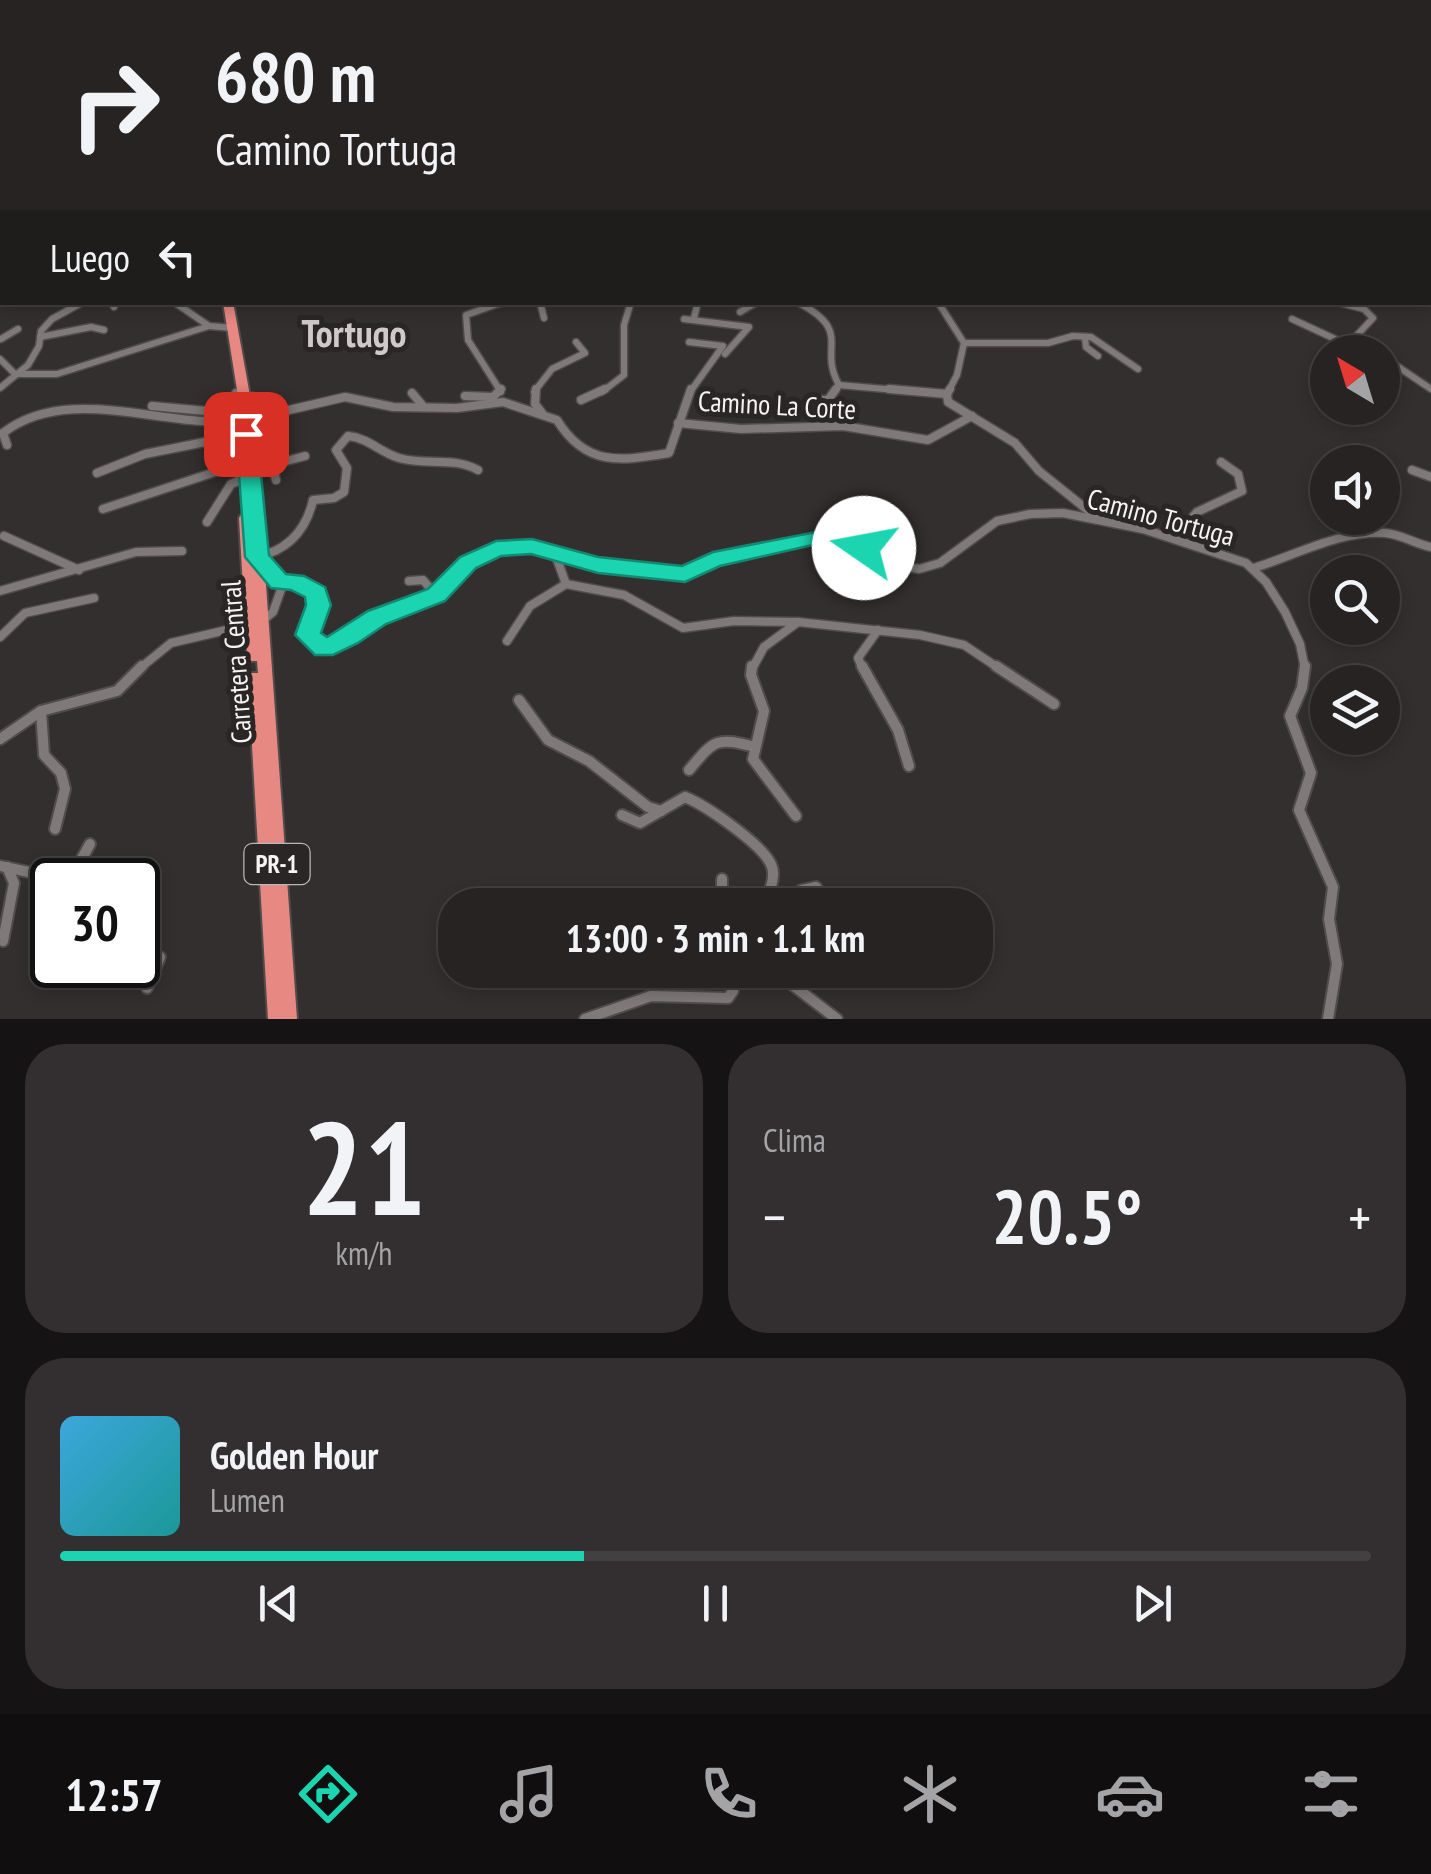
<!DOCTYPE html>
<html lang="es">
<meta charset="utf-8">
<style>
body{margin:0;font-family:"PT Sans Narrow",sans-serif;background:#332f30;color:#f1f3f6;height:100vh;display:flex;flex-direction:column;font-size:38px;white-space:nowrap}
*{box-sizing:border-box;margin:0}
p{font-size:32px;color:#a4a4a6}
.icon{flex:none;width:55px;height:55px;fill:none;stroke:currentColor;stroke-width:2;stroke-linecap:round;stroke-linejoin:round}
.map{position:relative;height:1019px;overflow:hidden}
.panel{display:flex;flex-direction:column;gap:25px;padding:25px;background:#151313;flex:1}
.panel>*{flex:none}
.guide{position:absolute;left:0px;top:0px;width:1432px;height:305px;box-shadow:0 5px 15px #0003,0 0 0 2px #434041;background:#272323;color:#f1f3f6;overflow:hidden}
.needle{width:65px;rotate:322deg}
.fabs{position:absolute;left:1310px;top:335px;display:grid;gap:20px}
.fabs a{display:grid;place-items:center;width:90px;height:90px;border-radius:50%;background:#272323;box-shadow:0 5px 15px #0003,0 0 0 2px #434041;font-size:50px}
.speed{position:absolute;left:30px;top:858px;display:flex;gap:20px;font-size:50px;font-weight:700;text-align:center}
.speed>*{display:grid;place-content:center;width:130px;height:130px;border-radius:50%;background:#272323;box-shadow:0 5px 15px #0003,0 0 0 2px #434041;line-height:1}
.speed .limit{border:5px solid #111;border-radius:15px;background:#fff;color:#111}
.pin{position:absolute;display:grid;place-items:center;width:85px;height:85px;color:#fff;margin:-42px;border-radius:20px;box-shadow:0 5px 15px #0006}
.me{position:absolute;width:110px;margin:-55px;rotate:282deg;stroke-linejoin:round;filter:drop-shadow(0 0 8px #0008)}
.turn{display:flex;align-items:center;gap:35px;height:210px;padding:0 50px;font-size:45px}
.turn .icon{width:130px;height:130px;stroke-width:2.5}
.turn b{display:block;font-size:70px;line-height:85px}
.then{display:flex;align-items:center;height:95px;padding:0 50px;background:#0003;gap:20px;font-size:38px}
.big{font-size:75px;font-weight:800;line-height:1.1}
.panel .widget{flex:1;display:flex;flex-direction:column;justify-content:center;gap:15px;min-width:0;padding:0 35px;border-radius:40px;background:#332f30}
.panel .dial{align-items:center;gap:0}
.dial b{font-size:130px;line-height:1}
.song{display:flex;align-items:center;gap:30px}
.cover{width:120px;height:120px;border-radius:15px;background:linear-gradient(135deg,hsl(200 70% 55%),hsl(180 70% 35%))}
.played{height:10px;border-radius:5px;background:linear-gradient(90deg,#1bd5b1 40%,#434041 40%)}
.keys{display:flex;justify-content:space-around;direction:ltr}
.heat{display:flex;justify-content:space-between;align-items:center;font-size:55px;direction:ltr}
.panel .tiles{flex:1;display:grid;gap:25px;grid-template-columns:1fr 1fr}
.widget:last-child{grid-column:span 2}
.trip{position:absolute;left:438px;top:888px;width:555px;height:100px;border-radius:40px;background:#272323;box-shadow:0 5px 15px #0003,0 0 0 2px #434041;font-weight:800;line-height:100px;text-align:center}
.dock{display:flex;height:160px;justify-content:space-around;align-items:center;background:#100e0e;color:#a4a4a6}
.dock .icon{width:70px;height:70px}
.dock .selected{color:#1bd5b1}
.dock b{font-size:45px;color:#f1f3f6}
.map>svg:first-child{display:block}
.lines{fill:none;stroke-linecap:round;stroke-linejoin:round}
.stream{stroke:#774e50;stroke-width:2.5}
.minor-far3-casing{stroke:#504c4c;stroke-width:8}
.minor-far2-casing{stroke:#504c4c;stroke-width:9}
.minor-far1-casing{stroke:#504c4c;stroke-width:11}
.minor-casing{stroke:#504c4c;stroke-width:14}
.highway-casing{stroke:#504c4c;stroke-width:4}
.minor-far3{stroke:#7f7a79;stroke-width:5}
.minor-far2{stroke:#7f7a79;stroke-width:6}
.minor-far1{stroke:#7f7a79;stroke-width:8}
.minor{stroke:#7f7a79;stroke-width:10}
.highway{fill:#e88882;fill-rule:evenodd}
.route{fill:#1bd5b1;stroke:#128a73;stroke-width:2.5}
.labels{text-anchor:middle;stroke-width:10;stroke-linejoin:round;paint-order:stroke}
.shield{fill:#2a2625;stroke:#b9b6b5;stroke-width:2.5}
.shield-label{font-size:25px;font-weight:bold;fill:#f6f3f3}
.street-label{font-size:28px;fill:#f6f3f3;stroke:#2a2625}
.district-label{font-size:38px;font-weight:bold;fill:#d0c9c9;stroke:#2a2625}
</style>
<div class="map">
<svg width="1431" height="1019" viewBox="0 0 1431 1019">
<rect width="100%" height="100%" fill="#342f2f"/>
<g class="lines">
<path class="stream" d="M1311 0 1315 2"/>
<g class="minor-far3-casing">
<g id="minor-far3">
<path d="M301 0 305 2"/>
<path d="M680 0 688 2"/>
<path d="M822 0 838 2"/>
<path d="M1001 0 1007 2"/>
<path d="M1032 0 1039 2"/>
<path d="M1354 0 1365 2"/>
<path d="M1103 1 1128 2"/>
<path d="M7 2 15 0"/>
<path d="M95 2H122"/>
<path d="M341 2 351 0"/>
<path d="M642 2 646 1"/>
<path d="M721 2 728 0"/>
<path d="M857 2 862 0"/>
<path d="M931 2 935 0"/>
</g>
</g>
<g class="minor-far2-casing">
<g id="minor-far2">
<path d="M111 302 114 307"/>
<path d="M174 302 209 326 233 328"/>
<path d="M540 302 544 318"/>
<path d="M797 302C855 332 817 346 839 385L919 392"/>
<path d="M938 302 964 343 957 375 948 392"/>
<path d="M1337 302 1364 309 1373 318 1346 347"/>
<path d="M740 312 757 302"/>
<path d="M694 318 698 302"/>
<path d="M684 319 749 327 725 354"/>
<path d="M1292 319 1363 352"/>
<path d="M40 337 91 327 104 330"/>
<path d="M1085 337 1086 347 1098 356"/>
<path d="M1 339 18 329"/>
<path d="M689 342 723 346 690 392"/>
<path d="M964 343H1048L1073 336 1091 337 1138 369"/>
<path d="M1382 356 1431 389"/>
<path d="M0 359 15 374"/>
<path d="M15 374H57L209 326"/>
<path d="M0 388 28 365 39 346 41 331 52 319 83 302"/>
<path d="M501 392 468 340 466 315 503 302"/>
<path d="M534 392 552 369 585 353 576 342"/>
<path d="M602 392 624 375V325L631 302"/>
<path d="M834 392 839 385"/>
</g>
</g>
<g class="minor-far1-casing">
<g id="minor-far1">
<path d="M536 389 535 404 542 413"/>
<path d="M889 389 947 394"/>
<path d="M236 393 254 397 272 414 345 397 393 407 457 408 503 402 557 420C586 467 620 461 669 453L691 389"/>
<path d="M412 393 423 406"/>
<path d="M947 394 950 389"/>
<path d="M947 394 948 402 1015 443 1039 471 1095 516"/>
<path d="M465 396 493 397 501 389"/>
<path d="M581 400 605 389"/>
<path d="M809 400H828L836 389"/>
<path d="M152 406 206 411 237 406"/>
<path d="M678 423 741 429 843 426 928 440 972 416"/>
<path d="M246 434H256L270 455 276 480"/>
<path d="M7 445 3 433C68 383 163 428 238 421"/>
<path d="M275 464 305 456"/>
<path d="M1412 470 1431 477"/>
<path d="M222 471 242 468"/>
<path d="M97 473 145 454 240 435"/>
<path d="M103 509 218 471 241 454"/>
<path d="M207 522 231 484 243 479"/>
<path d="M4 536 79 570"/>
<path d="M1174 539 1197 512 1242 491 1238 474 1221 462"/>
<path d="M554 551 566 584 624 595 683 628 734 621 798 622 920 635 964 645 1000 669"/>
<path d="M257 557C288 550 306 531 313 500L334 498 344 492 347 468 336 450 348 436C368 438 380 452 399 458 426 466 452 456 478 470"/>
<path d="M260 560 283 584"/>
<path d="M1254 568C1296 555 1341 530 1385 533 1401 534 1415 544 1431 547"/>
<path d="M409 581 423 580 436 595"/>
<path d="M283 584 295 581 316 593 319 605 308 635 314 644 327 649 377 618 436 595 468 562 496 549 532 547 598 565 685 574 713 560 837 535 897 565 919 569 940 563 997 521 1030 514 1063 513 1143 529 1246 563 1266 582 1285 612 1300 644 1305 669"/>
<path d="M0 591 136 552 182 551"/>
<path d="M0 637 25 613 94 598"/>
<path d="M507 641 530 606 566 584"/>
<path d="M139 669 171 643 261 622 273 612 283 584"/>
<path d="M752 669 764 647 798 622"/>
<path d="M863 669 858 658 878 630"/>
</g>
</g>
<g class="minor-casing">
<g id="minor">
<path d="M752 666 751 675 764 711 753 759 796 816"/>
<path d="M862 666 898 730 909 766"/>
<path d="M996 666 1054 704"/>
<path d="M1305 666 1302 688 1290 716 1311 773 1299 810 1333 887 1329 919 1337 964 1328 1019"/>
<path d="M519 700 548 740 589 761 648 807 661 811"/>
<path d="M41 711 44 755 61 773 65 789 55 829"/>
<path d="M0 739 41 711 117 691 142 666"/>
<path d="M689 770C715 739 716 737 755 747"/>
<path d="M622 815 640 823 685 797C705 805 766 846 772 867 776 879 769 894 763 905"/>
<path d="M0 866 38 874 52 887"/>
<path d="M722 879V905"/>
<path d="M70 880 90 844"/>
<path d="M784 905 802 890 816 887 821 896"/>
<path d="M3 941 14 883 7 867"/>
<path d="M138 948 160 957 147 988"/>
<path d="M773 970 837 1019"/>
<path d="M585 1019 651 996 728 998 733 991 728 970"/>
</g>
</g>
<g class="highway-casing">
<g id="highway">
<rect x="197" y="0" width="6" height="2"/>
<path d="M210 0H216L215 2H209Z"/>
<path d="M223 302H233L249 390 264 557 297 1019H268L248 677 250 673H258L257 661H249L247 657 239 518 241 515H247L237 390Z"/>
</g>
</g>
<use href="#minor-far3" class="minor-far3"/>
<use href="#minor-far2" class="minor-far2"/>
<use href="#minor-far1" class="minor-far1"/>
<use href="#minor" class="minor"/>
<use href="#highway" class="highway"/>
</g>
<path class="route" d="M246 427 257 434 269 555 286 574 304 576 325 587 331 605 321 633 327 637 368 611 428 589 460 557 496 541 532 539 598 557 682 566 713 552 837 528 872 542 876 548 864 555 834 543 808 546 720 566 685 582 598 573 531 554 501 556 476 568 445 601 386 624 358 643 333 655H315L295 635 306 605 305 597 291 590 271 588 245 557 236 434Z"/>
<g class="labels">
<rect class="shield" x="244.5" y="844" width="65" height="40" rx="8"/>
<g class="shield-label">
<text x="277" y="873">PR-1</text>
</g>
<g class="street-label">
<text transform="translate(777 405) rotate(3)" y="10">Camino La Corte</text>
<text transform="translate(1161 517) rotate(15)" y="10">Camino Tortuga</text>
<text transform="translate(236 662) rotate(-94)" y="10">Carretera Central</text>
</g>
<g class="district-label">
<text x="354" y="347">Tortugo</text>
</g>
</g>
</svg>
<div class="fabs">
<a><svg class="needle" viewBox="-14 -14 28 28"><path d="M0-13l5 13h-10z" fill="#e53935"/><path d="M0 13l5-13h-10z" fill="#a4a4a6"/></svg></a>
<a><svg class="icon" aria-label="sound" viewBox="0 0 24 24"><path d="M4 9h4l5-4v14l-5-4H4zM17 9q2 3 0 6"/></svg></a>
<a><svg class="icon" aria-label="search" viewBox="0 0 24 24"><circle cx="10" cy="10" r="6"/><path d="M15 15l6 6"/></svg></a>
<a><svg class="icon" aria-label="layers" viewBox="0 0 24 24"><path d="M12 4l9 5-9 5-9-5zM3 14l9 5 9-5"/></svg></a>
</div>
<div class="speed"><div class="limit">30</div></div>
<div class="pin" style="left:246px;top:434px;background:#d93025"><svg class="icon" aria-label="arrive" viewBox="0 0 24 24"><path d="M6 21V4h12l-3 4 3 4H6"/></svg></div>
<svg class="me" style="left:864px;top:548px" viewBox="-20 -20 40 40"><circle r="19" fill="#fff"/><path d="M0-13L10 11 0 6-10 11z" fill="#1bd5b1"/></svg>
<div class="trip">13:00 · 3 min · 1.1 km</div>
<div class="guide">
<div class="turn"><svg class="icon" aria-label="right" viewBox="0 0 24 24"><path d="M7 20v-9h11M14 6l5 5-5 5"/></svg><div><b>680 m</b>Camino Tortuga</div></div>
<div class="then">Luego<svg class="icon" aria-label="left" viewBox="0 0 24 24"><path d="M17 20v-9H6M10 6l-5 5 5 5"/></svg></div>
</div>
</div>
<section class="panel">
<div class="tiles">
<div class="widget dial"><b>21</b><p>km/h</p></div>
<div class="widget"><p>Clima</p>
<div class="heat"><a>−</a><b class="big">20.5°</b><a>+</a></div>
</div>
<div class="widget">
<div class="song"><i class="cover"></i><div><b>Golden Hour</b><p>Lumen</p></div></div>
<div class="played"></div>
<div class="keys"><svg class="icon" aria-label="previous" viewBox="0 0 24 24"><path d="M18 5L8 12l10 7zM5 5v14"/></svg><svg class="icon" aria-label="pause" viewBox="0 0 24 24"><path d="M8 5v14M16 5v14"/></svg><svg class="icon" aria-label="next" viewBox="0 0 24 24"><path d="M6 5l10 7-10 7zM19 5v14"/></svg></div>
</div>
</div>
</section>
<nav class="dock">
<b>12:57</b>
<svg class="icon selected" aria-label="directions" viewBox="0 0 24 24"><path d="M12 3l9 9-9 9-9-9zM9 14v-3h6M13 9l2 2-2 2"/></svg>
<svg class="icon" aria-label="music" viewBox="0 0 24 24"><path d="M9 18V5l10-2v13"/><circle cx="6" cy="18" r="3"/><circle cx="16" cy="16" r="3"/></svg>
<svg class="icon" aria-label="phone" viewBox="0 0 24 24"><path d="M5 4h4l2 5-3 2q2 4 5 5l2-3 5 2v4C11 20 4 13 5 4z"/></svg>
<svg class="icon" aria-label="climate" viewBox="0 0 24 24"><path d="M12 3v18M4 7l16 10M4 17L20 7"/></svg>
<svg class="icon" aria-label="car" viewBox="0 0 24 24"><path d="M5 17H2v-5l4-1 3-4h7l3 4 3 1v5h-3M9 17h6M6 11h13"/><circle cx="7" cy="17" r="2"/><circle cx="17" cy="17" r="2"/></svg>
<svg class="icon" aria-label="filters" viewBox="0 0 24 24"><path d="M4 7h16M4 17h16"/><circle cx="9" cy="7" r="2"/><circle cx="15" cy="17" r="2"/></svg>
</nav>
